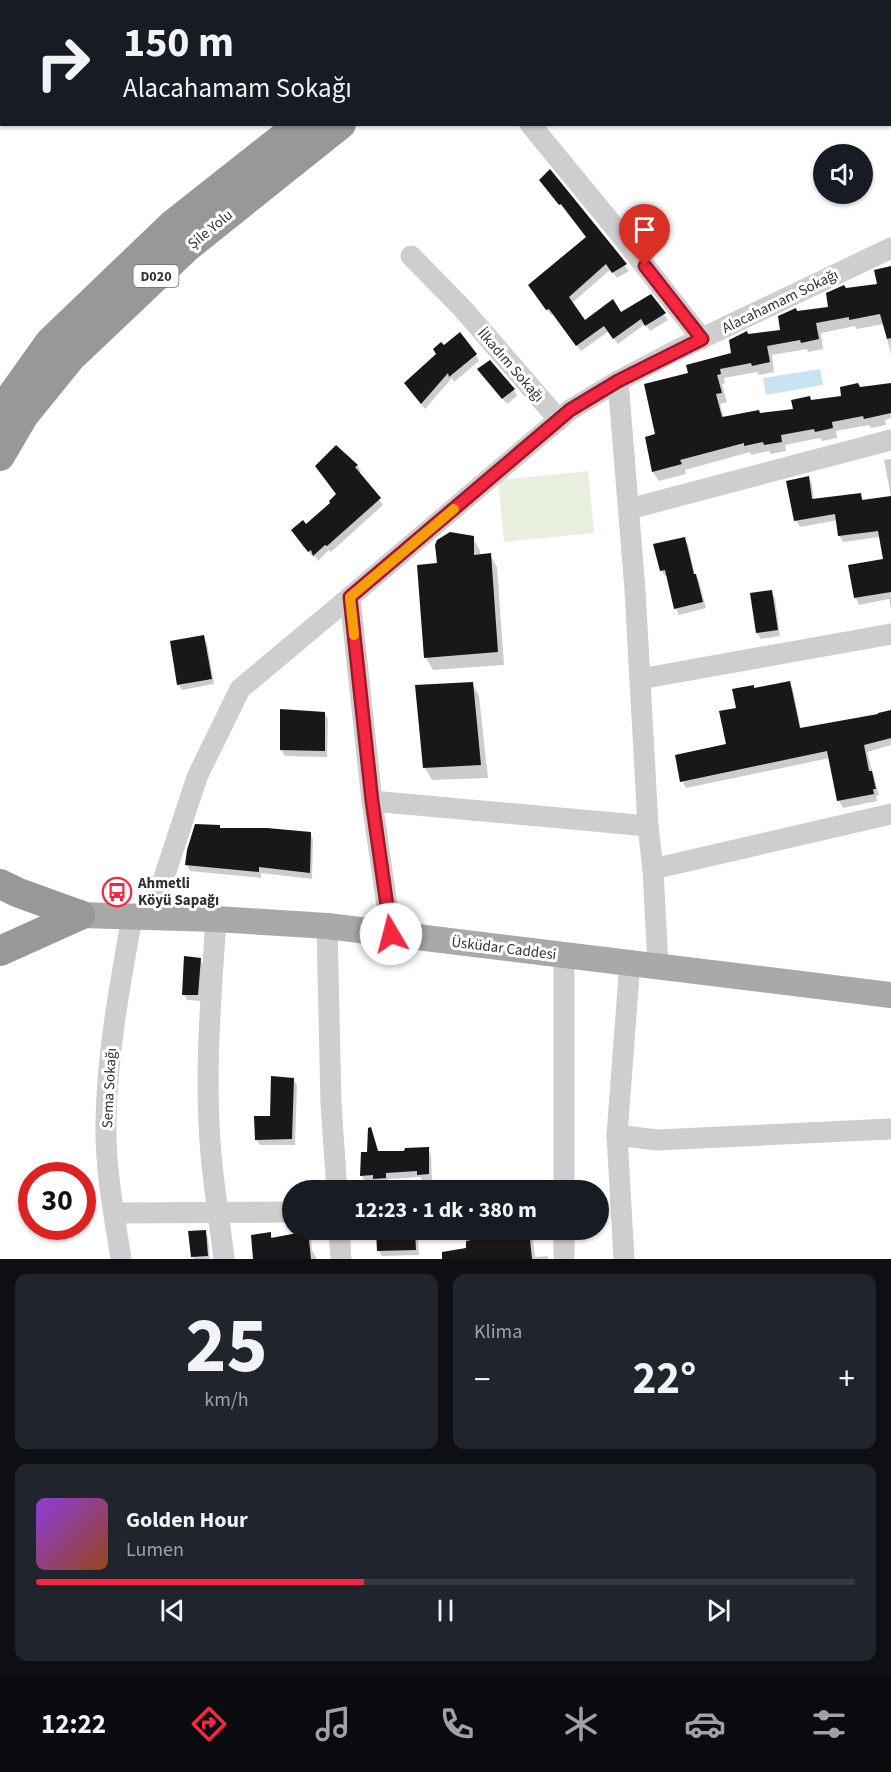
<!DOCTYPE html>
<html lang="tr">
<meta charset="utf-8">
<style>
body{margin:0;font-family:"Source Sans 3",sans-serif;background:#20242c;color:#f1f3f6;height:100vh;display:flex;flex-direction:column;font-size:22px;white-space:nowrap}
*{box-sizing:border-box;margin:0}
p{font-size:20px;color:#9ea1a6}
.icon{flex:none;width:33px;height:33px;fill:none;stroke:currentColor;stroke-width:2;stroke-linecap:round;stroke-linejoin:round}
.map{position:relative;height:1259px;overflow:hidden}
.sheet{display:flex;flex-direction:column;gap:15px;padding:15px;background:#0d0f14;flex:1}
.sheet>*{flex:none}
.top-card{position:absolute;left:0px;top:0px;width:891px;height:126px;box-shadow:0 2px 4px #0004;background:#171b24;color:#f1f3f6;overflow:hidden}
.tools{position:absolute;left:813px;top:144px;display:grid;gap:12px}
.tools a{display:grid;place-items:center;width:60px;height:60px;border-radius:50%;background:#171b24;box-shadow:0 2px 4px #0004;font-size:30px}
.speed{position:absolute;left:18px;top:1162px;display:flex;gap:12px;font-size:30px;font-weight:700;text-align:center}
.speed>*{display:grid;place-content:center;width:78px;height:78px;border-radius:50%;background:#171b24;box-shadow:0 2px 4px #0004;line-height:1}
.speed .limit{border:9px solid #d22;background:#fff;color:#111}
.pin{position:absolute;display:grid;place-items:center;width:51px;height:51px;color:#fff;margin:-62px -26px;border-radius:50% 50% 50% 0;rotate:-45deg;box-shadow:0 0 6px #0007}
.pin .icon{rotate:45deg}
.me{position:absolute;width:66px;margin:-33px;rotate:352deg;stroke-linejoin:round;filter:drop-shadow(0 0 4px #0008)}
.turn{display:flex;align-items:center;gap:21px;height:126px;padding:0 24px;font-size:27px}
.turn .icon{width:78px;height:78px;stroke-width:2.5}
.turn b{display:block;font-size:42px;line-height:51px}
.big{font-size:45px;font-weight:700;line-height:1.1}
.sheet .card{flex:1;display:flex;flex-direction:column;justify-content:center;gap:9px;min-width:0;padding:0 21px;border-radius:12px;background:#20242c}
.sheet .dial{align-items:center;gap:0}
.dial b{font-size:78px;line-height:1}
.song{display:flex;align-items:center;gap:18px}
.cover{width:72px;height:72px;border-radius:9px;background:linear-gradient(135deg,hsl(270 70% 55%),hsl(20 70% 35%))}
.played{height:6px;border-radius:3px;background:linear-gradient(90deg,#f42640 40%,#363941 40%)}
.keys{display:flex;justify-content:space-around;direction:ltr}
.heat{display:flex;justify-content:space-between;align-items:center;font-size:33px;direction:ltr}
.sheet .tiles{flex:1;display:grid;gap:15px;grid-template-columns:1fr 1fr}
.card:last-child{grid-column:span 2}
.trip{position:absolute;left:282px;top:1180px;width:327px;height:60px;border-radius:30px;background:#171b24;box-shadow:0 2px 4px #0004;font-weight:700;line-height:60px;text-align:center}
.dock{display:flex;height:96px;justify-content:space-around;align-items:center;background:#090b0e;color:#9ea1a6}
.dock .icon{width:42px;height:42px}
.dock .on{color:#f42640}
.dock b{font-size:27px;color:#f1f3f6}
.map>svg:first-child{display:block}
.green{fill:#e8efde}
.water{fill:#c9e3f0}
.shadow{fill:#0003}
.building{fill:#181818}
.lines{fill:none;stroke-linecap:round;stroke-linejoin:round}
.minor{stroke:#cecece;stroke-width:21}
.major{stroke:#a9a9a9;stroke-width:26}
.highway{stroke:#989898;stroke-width:30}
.route-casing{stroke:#9f192a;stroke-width:15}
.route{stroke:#f42640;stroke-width:10}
.slow{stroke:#f59e0b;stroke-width:10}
.labels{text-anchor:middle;stroke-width:6;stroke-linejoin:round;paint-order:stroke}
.shield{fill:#fff;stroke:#6f6f6f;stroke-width:1.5}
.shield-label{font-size:14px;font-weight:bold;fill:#313131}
.street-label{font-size:15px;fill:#313131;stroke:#fff}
.poi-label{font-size:15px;font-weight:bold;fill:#313131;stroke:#fff;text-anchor:start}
</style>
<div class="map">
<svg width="891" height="1259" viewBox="0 0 891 1259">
<rect width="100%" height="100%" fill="#fff"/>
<path class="green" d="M588 471 594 533 504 542 498 480Z"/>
<path class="water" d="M820 369 823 385 766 395 763 378Z"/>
<g class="shadow">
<path d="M550 171 629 271 617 278 611 269 571 304 585 322 621 314 650 296 668 320 650 331 645 324 618 344 609 331 581 351 554 314 551 315 534 291 587 238 540 180Z"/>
<path d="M891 267V355L884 324 856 329 855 326 821 333 823 349 808 352 807 349 772 355 774 372 759 375 757 372 724 378 725 383 722 384 727 402 720 404 724 418 760 415 794 410 811 401 843 397 860 389 891 384V418L885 420 886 425 871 428 869 425 836 431 837 438 822 441 820 438 785 445 786 451 771 454 769 451 751 455 750 452 685 470 686 474 659 481 653 472 656 435 690 374 732 354 748 336 781 331 797 313 830 308 845 290 879 285Z"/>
<path d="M438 354 476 355 479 361 454 382 452 378 425 409 406 384Z"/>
<path d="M482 375 514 390 517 396 507 404Z"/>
<path d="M336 447 357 465 361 471 358 473 383 505 331 552 329 550 318 561 315 556 313 557 296 536 332 503 337 495Z"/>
<path d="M891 459V609L889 599 859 605 856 598 850 566 884 560 880 537 843 542 839 535 838 520 800 527 796 520 809 478 812 484 814 500 860 494 864 501 891 497 884 460Z"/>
<path d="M473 538 480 551V556L490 555 497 567 504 665 433 670 426 658 439 564Z"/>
<path d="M684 539 688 545 695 576 699 581 706 608 679 615 676 609 668 576H665L661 570Z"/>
<path d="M771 592 775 598 780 636 761 639 757 633 752 595Z"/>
<path d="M203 637 207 643 214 684 182 690 179 684Z"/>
<path d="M789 682 793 689 801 729 891 712V745L867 752 879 795 876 796 877 801 843 808 839 801 830 758 686 788 682 781 727 745 738 709 753 686 755 689Z"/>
<path d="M472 683 479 696 488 778 432 780 425 768Z"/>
<path d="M324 713 328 719 327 757 285 756 281 750Z"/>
<path d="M221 829 310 833 313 839 312 879 261 873V878L190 871 187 865Z"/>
<path d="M200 959 203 965 201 1001 187 1000 184 994Z"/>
<path d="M293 1079 297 1085 295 1145H260L256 1139 272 1117Z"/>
<path d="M371 1129 379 1153 406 1152 428 1149 431 1155 432 1180H422L420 1177 388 1179V1183L378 1184 376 1180 365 1181 361 1175 369 1153Z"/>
<path d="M499 1181 502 1185 515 1183 520 1191H468L467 1186 484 1185 485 1182Z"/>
<path d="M414 1230 418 1236 419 1255 382 1256 378 1250Z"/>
<path d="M498 1230H532L535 1257 547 1256 549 1259H465L499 1237Z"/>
<path d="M205 1232 208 1238 210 1259H194L192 1256Z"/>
<path d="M270 1233 273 1239 307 1233 311 1239 312 1250 317 1259H255Z"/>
</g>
<g class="building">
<path d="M550 169 627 264 612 273 606 264 569 297 585 320 613 299 621 312 651 294 666 313 645 326 641 319 613 339 604 326 576 346 549 309 546 310 528 285 586 237 561 204 559 205 539 180Z"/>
<path d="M891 266V338L887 339 880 314 849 320V317L816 323 819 339 801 343 800 340 767 346 770 362 752 366 751 363 720 369 721 374 717 375 722 393 716 394 722 417 759 410 760 413 793 409 791 400 810 396 811 400 841 396 840 387 858 383 860 387 891 383V413L864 419 863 416 832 422 833 428 815 432 814 429 781 435 782 442 764 445 763 442 744 446V443L680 460 682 464 652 472 645 437 655 434 644 384 688 373 686 365 731 353 729 340 747 331 748 334 780 330 778 316 796 308 797 311 828 307 826 293 844 285 846 288 877 284 874 270Z"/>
<path d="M460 332 477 354 449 377 448 373 421 404 404 383 436 354 433 349 441 342 444 345Z"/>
<path d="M490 360 515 389 502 399 477 369Z"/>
<path d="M336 445 358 465 355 467 381 498 327 546 325 545 313 556 311 550 308 552 291 530 303 520 306 524 330 503 329 501 336 494 315 466Z"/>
<path d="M809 476 812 499 861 493 862 500 891 496V592L854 598 848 565 883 559 878 531 838 536 835 514 794 521 786 481Z"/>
<path d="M450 532 474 536V555L491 553 498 652 424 658 417 565 437 563 435 545 437 540Z"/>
<path d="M685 537 694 574H696L703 602 674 609 665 570 660 571 653 544Z"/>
<path d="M772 590 778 630 756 633 750 593Z"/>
<path d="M204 635 212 679 177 685 170 641Z"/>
<path d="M790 681 800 728 878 714V713L891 710V738L864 745 869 771H872L876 789H873L874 794 837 801 827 751 680 782 675 755 726 744 719 711 736 708 732 689 754 685V688Z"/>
<path d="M473 682 481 765 423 768 415 685Z"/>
<path d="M280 709 325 712V751L280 750Z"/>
<path d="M195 824 220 825V828H267L311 832 310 873 259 867V872L185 865 187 850Z"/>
<path d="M184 956 201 958 198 995H182Z"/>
<path d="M271 1076 294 1078 292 1139 255 1140 254 1116H270Z"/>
<path d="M371 1127 378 1151H404L405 1148 429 1147V1174L417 1175V1171L386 1173V1178L373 1179V1175L360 1176 361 1152H367L368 1128Z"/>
<path d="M206 1230 208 1256 191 1257 188 1231Z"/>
<path d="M376 1230H415L416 1250 377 1251Z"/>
<path d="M496 1230H529L532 1259H442V1252L466 1248V1241L497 1235Z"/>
<path d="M308 1231 311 1259H253L251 1235 271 1232V1238Z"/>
</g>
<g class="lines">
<g class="minor">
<path d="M438 0 439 2"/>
<path d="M864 2V0"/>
<path d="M890 73 891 76"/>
<path d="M530 124 617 230 702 339"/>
<path d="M411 256 463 309 559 420"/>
<path d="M618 381 635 590 648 826 653 869 658 966"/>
<path d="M629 509 891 440"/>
<path d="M350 597 372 801 391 934"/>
<path d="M640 679 891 634"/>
<path d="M372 801 648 826"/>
<path d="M653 869 891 814"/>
<path d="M151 917 197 777 240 689 350 597 570 410 618 381 673 352 891 248"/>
<path d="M216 919C211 997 204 1076 211 1154 214 1189 220 1224 224 1259"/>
<path d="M327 926 331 1104 337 1191"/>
<path d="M564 955V1191"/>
<path d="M617 1135 657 1140 891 1129"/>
<path d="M114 1213 292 1212"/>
<path d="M339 1230 341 1259"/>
<path d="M564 1230V1259"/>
<path d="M121 1259C114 1214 105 1168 106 1122 107 1053 120 985 132 917"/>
<path d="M624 1259 617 1135 630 962"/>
</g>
<path class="major" d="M80 915 216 919 327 926 891 995"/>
<g class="highway">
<path d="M456 2 458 0"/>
<path d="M491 2 493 0"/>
<path d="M0 412 50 342 172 225 300 124"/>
<path d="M0 456 24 415 71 357 186 248 341 124"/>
<path d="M0 884 19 893 80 915"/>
<path d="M0 951 80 915"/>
</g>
</g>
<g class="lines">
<g class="route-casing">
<path id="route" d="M391 934 372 801 350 597 570 410 618 381 702 339 645 266"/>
</g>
<use href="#route" class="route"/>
<path class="slow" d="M354 635 350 597 454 509"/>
</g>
<defs>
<g id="bus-ring" transform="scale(1.5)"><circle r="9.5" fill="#fff" stroke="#f42640" stroke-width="1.5"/><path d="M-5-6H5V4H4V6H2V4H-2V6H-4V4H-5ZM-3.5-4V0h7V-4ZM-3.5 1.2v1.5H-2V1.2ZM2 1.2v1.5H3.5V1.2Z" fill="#f42640"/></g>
</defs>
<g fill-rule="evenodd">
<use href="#bus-ring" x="117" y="892"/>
</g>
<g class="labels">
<rect class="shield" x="133.5" y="265" width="45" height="22" rx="4.5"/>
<g class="shield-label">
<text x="156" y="281">D020</text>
</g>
<g class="street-label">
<text transform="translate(210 229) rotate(-39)" y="5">Şile Yolu</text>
<text transform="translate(780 301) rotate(-26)" y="5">Alacahamam Sokağı</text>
<text transform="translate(511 365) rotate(49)" y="5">İlkadım Sokağı</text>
<text transform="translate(504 948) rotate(7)" y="5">Üsküdar Caddesi</text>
<text transform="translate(109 1088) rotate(-87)" y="5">Sema Sokağı</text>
</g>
<g class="poi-label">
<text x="138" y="888">Ahmetli<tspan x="138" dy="17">Köyü Sapağı</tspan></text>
</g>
</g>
</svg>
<div class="tools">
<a><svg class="icon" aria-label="sound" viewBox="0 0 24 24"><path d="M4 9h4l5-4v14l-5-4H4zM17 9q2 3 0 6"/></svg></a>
</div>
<div class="speed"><div class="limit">30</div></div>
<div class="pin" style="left:645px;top:266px;background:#d93025"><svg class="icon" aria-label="arrive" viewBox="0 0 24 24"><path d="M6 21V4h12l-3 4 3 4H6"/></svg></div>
<svg class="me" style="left:391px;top:934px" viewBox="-20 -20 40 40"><circle r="19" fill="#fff"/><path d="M0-13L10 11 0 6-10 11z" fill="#f42640"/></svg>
<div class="trip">12:23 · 1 dk · 380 m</div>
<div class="top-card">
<div class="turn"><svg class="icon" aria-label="right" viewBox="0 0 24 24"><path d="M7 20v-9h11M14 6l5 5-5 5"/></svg><div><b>150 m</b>Alacahamam Sokağı</div></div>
</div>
</div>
<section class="sheet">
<div class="tiles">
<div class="card dial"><b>25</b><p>km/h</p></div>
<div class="card"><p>Klima</p>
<div class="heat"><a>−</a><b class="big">22°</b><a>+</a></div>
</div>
<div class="card">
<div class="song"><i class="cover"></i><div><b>Golden Hour</b><p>Lumen</p></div></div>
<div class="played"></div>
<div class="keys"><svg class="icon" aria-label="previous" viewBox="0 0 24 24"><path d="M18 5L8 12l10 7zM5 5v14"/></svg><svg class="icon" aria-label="pause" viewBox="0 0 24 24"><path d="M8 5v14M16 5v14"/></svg><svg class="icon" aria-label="next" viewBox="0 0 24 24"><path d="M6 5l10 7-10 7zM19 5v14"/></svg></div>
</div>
</div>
</section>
<nav class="dock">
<b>12:22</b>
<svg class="icon on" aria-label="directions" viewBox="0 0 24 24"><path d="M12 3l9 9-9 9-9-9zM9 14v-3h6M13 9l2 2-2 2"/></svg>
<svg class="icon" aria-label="music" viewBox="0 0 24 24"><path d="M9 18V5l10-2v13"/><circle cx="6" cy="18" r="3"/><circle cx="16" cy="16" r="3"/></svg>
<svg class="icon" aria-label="phone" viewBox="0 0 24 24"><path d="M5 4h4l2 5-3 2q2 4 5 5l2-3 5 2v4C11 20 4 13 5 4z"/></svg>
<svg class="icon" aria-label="climate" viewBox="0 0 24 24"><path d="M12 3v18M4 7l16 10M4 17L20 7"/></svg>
<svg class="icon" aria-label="car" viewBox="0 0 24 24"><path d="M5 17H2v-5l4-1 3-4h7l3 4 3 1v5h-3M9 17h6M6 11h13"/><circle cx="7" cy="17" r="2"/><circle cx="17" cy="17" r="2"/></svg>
<svg class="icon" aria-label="filters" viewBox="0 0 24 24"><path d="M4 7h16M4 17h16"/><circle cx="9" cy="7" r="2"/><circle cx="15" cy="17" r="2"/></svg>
</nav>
